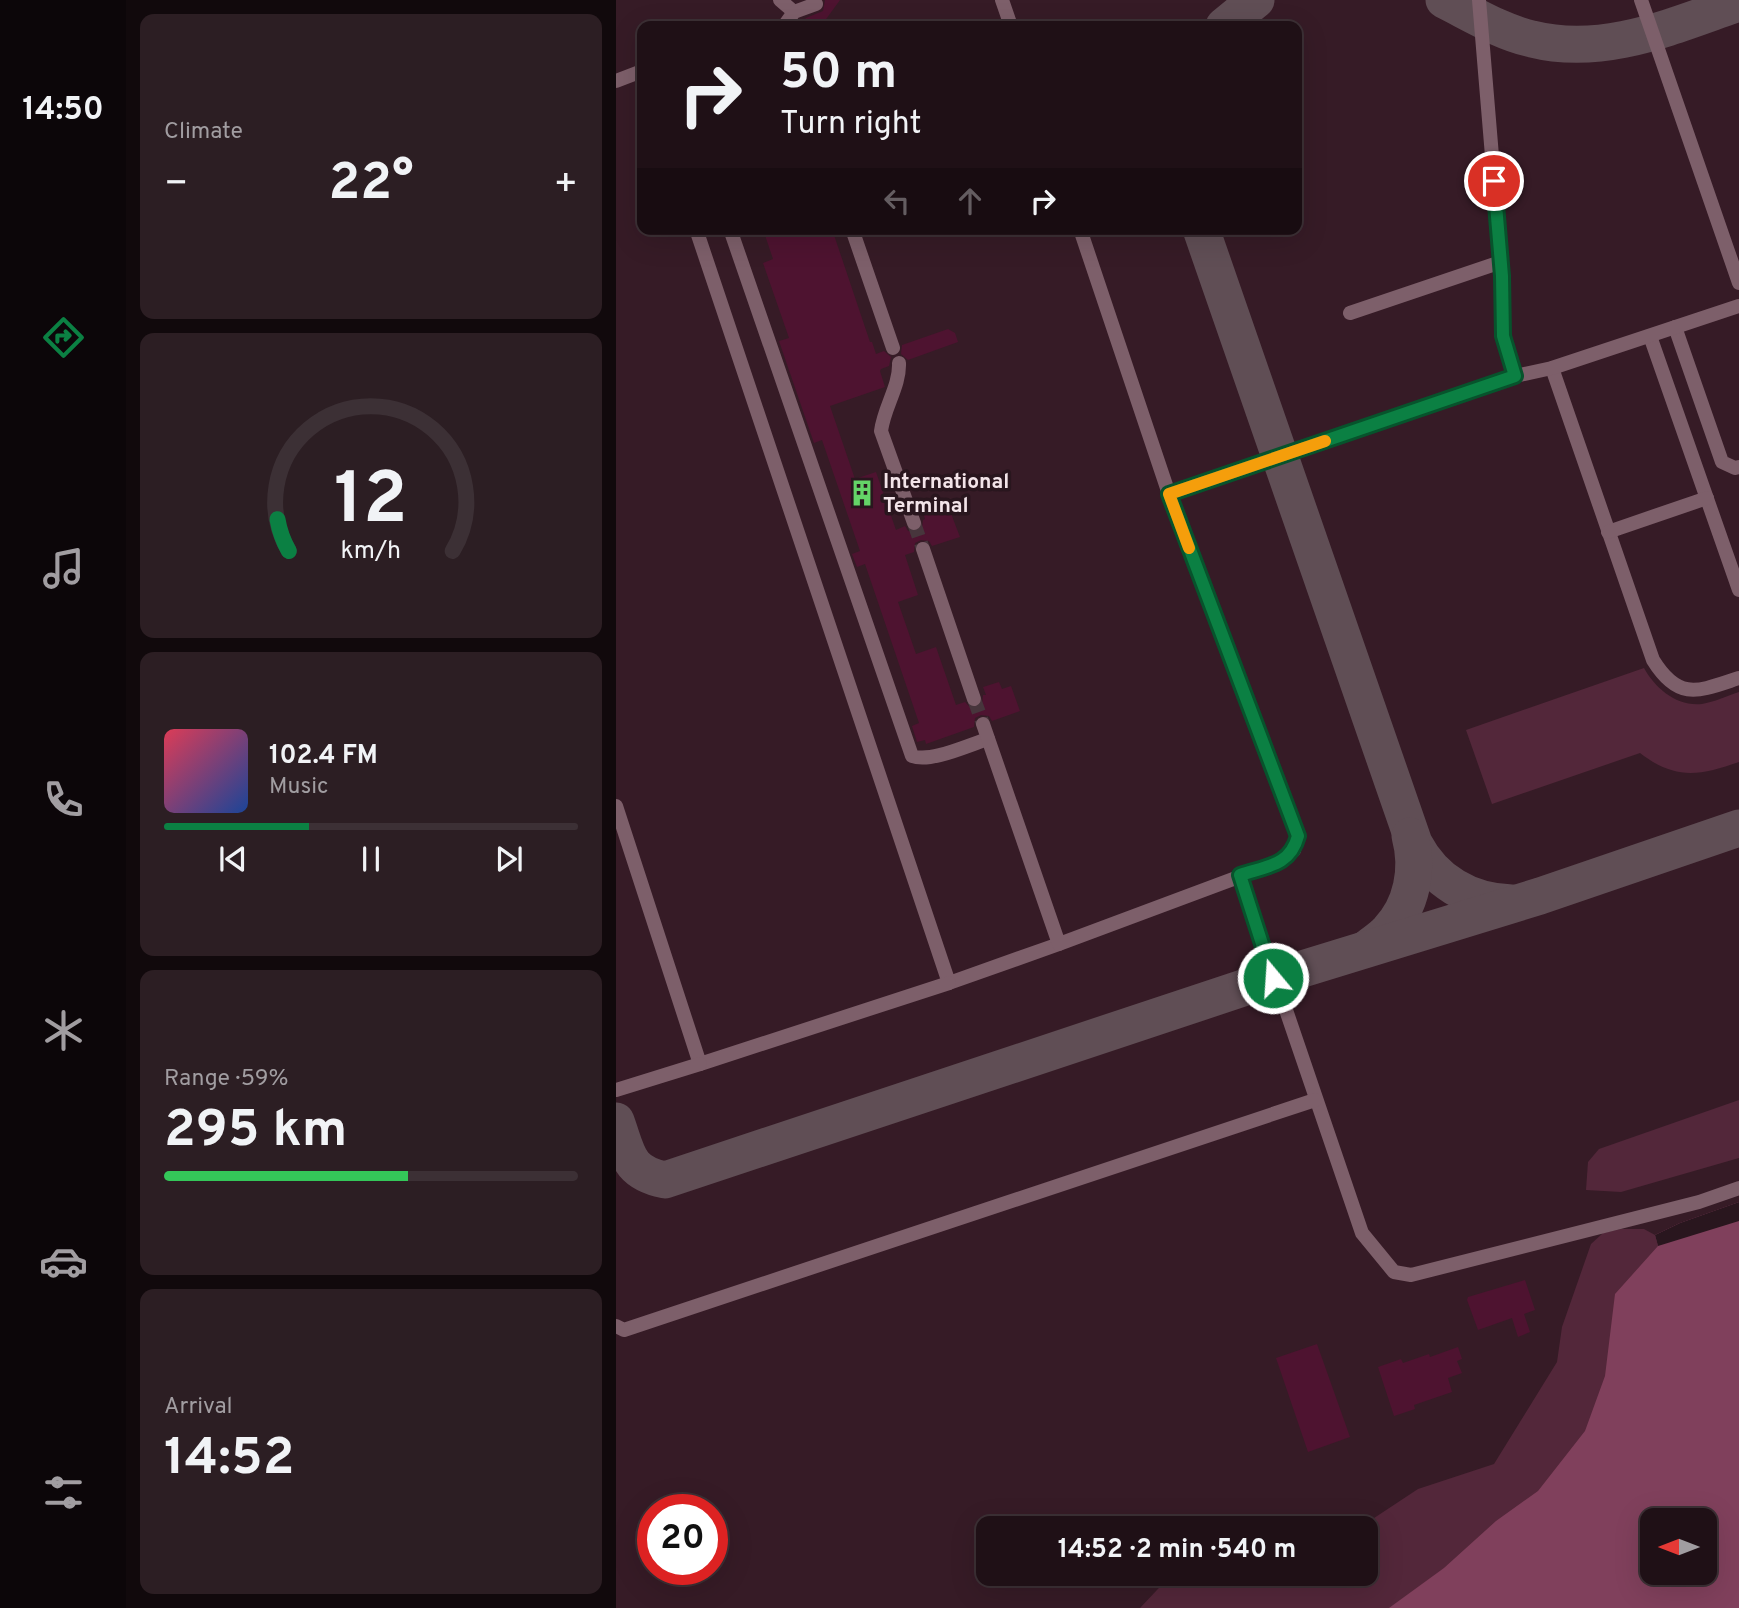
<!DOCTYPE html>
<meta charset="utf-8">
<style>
body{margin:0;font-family:Overpass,sans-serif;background:#2c1e23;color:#f1f3f6;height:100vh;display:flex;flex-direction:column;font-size:26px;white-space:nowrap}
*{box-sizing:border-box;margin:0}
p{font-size:23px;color:#a19da1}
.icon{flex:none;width:38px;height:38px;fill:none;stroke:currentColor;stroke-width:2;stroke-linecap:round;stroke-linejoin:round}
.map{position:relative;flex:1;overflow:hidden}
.drawer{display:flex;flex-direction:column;gap:14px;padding:14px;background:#11090c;width:490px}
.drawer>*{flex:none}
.hud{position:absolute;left:21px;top:21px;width:665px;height:214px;border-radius:14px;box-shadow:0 7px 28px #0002,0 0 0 2px #3c3035;background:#1f1016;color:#f1f3f6;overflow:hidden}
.needle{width:46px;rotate:270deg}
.controls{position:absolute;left:1024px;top:1508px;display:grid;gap:14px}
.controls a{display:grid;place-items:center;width:77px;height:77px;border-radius:14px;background:#1f1016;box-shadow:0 7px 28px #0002,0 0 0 2px #3c3035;font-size:35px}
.speed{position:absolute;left:21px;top:1494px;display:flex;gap:14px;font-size:35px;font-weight:700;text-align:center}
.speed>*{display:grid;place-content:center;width:91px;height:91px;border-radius:50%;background:#1f1016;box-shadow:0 7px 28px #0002,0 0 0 2px #3c3035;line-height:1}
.speed .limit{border:10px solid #d22;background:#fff;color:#111}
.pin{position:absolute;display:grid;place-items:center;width:60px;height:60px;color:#fff;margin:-30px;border:4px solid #fff;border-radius:50%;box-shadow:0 2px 7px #0007}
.me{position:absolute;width:77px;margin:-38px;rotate:342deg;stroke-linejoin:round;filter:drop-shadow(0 0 5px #0008)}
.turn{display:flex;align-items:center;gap:24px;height:147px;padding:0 28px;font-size:32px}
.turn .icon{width:91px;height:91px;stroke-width:2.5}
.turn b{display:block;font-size:49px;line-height:60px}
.lanes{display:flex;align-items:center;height:66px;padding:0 28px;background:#0003;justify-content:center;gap:35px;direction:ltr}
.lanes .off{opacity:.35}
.big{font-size:52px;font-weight:700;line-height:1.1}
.drawer .card{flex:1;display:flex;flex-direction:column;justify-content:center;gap:10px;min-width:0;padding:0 24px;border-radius:14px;background:#2c1e23}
.drawer .dial{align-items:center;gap:0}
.dial svg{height:182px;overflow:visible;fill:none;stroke:#3c3035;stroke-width:7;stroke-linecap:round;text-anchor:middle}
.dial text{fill:#f1f3f6;stroke:none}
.song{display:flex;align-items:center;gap:21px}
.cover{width:84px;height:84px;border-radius:10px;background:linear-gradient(135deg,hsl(350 70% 55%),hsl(220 70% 35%))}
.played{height:7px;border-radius:4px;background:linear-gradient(90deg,#0b8043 35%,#3c3035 35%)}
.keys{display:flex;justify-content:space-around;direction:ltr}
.heat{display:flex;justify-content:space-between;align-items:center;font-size:38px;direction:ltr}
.charge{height:10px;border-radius:5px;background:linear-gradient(90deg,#34c759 59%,#3c3035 0)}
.trip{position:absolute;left:360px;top:1516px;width:402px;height:70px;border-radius:14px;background:#1f1016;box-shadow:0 7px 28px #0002,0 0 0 2px #3c3035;font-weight:700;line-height:70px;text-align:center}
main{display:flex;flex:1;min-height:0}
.menu{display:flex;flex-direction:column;width:126px;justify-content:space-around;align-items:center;background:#0c0609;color:#a19da1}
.menu .icon{width:49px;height:49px}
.menu .on{color:#0b8043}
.menu b{font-size:32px;color:#f1f3f6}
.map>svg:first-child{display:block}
.built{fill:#361b26;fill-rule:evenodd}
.green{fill:#53273a;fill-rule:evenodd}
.water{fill:#80405c;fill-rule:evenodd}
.pier{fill:#29161e}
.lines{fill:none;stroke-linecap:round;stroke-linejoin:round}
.taxiway{stroke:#604e55;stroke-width:37}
.building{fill:#4e1330}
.minor-tunnel{stroke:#47353c;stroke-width:14;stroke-dasharray:14 7;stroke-linecap:butt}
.minor{stroke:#7d5f6a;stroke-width:14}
.route-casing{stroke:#07532c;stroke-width:18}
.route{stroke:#0b8043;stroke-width:12}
.slow{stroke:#f59e0b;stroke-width:12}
.labels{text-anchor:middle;stroke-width:7;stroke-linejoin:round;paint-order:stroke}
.poi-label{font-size:21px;font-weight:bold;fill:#f3e4e9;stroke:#29161e;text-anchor:start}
</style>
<main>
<nav class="menu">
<b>14:50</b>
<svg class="icon on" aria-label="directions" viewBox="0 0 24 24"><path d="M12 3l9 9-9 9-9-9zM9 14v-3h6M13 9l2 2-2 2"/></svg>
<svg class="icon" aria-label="music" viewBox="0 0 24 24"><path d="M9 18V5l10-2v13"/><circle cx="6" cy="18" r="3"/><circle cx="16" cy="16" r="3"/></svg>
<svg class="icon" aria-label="phone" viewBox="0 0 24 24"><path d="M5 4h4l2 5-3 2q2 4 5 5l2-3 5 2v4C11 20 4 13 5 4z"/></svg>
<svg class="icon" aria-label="climate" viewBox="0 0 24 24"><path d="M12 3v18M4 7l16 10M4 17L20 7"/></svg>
<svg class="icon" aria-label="car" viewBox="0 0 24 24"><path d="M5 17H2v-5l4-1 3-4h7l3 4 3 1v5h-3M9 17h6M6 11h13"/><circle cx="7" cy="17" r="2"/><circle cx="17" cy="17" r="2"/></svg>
<svg class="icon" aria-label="filters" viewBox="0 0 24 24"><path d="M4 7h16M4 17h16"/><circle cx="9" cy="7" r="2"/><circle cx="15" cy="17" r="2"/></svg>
</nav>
<section class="drawer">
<div class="card"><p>Climate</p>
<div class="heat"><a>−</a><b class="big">22°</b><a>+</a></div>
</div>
<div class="card dial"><svg viewBox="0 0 100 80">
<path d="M14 69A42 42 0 1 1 86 69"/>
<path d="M14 69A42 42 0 0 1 9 55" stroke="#0b8043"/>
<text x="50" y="56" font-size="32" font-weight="700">12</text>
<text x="50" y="72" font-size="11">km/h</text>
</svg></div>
<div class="card">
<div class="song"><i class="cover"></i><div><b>102.4 FM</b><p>Music</p></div></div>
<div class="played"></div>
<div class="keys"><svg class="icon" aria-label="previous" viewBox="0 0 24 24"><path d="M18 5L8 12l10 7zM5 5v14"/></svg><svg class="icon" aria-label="pause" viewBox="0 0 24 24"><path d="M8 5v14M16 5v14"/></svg><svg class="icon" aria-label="next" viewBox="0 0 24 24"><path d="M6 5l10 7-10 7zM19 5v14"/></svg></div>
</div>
<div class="card"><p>Range · 59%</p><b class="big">295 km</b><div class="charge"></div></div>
<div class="card"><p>Arrival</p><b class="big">14:52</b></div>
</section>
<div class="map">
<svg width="1123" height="1608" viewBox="0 0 1123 1608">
<rect width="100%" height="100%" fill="#29161e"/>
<path class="built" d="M0 0H1123V1202L1064 1223 989 1376 773 1608H0ZM26 26H681V229H26ZM37 1510H96V1570H37ZM373 1528H751V1573H373Z"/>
<g class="green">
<path d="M1028 668C1039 688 1061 707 1086 704 1098 702 1111 696 1123 692V762C1083 776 1059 780 1024 753L876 804 850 730Z"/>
<path d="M1123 1100V1158L1005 1192 970 1190 972 1162 983 1149Z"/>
<path d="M1123 1202V1608H524L557 1573H751V1528H743L802 1489 878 1464 941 1362 946 1327 975 1244 987 1233 1005 1229H1028L1039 1235 1064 1223ZM1036 1521H1088V1573H1036Z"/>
</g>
<path class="water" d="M1123 1202V1608H773L828 1568 880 1521 922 1491 969 1431 989 1376 999 1294 1042 1246 1039 1235 1064 1223ZM1036 1521H1088V1573H1036Z"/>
<path class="pier" d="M1123 1202V1221L1042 1246 1039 1235 1064 1223Z"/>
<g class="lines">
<g class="taxiway">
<path d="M828 0C856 14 885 32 916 39 988 57 1056 26 1123 3"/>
<path d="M608 26 640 0"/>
<path d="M585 229 798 843C818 881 853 902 896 903"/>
<path d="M750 949C757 943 766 938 772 931 796 906 803 869 794 836"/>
<path d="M0 1121C12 1154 11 1172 49 1180L657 978 924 896 1123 828"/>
</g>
</g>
<g class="building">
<path d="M209 0H224L205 26H184L190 18 207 11Z"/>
<path d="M147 229H216L254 342H256L260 354 268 351 275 357 273 366 265 369 264 371 269 387 214 406 239 479 260 472 280 530 289 526 292 531 301 532 306 529 307 520 309 519 307 512 323 506 325 514 334 511 344 537 316 546 313 541 305 540 299 543 298 552 289 555 302 595 282 602 300 654 320 647 340 705 349 702 355 708H362L366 705 367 695H370L367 687 383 682 386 689 395 686 404 711 376 721 373 716 365 715 359 718 358 727 310 744 309 740 301 742 296 726 303 723 249 564 241 567 236 554 244 551 206 440 198 443 163 341 173 338 147 263 157 259Z"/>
<path d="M332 329 339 333 342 342 292 360 285 354 286 345Z"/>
<path d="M909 1280 919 1310 908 1314 914 1332 902 1337 896 1318 862 1330 851 1300 852 1297Z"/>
<path d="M701 1344 734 1437 692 1452 660 1358Z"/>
<path d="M842 1347 846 1359 841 1361 846 1373 832 1378 836 1392 798 1405 799 1409 778 1416 762 1367 785 1359 787 1363 813 1354 814 1357Z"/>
</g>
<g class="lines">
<g class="minor-tunnel">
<path d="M183 26V22"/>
<path d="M298 523 307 549"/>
<path d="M358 699 367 724"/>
</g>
<g class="minor">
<path d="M164 0 178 12"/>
<path d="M386 0 395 26"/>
<path d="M863 0 886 276 887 336 899 376"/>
<path d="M1025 0 1123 283"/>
<path d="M168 26 178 12 200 4"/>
<path d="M0 81 26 71"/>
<path d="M80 229 333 983 443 944"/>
<path d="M114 229 296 756C315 763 352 745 372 739"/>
<path d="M236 229 277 348"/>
<path d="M734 313 885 262"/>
<path d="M1059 327 1106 462 1119 468 1123 467"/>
<path d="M1034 336 1123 590"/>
<path d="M283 363C284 386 268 407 265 431L298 523"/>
<path d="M936 368 1037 660C1063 702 1083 691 1123 678"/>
<path d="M553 494 899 376 936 368 1123 306"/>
<path d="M992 532 1091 498"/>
<path d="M307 549 358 699"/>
<path d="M367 724 443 944 668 860 678 850 682 836 553 494 464 229"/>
<path d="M0 806 84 1064 333 983"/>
<path d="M624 875 746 1233 778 1272 795 1275 1083 1202 1123 1188"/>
<path d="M0 1090 84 1064"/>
<path d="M0 1326 8 1330 699 1100"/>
</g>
</g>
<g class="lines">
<g class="route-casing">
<path id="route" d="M657 978 624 875C651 866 674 866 682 836L553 494 899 376 887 336 886 276 878 181"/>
</g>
<use href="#route" class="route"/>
<path class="slow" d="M573 548 553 494 709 441"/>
</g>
<defs>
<g id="building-bare" transform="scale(2.1)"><path d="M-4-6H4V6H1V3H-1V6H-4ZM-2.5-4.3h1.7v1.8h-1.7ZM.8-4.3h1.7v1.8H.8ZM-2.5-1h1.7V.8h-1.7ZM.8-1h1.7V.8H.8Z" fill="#64d468" stroke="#29161e" stroke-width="2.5" paint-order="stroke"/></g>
</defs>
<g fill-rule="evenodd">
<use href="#building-bare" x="246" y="493"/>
</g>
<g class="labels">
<g class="poi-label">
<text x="267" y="488">International<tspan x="267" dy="24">Terminal</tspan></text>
</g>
</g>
</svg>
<div class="controls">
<a><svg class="needle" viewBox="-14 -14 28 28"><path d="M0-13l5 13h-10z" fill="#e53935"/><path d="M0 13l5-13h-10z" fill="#a19da1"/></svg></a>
</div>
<div class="speed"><div class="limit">20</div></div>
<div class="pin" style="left:878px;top:181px;background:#d93025"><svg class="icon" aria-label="arrive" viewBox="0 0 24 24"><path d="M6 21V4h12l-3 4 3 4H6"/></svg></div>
<svg class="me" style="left:657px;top:978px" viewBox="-20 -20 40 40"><circle r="17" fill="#0b8043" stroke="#fff" stroke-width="3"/><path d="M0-11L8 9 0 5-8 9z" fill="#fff"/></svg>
<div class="trip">14:52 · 2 min · 540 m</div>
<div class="hud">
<div class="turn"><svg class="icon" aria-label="right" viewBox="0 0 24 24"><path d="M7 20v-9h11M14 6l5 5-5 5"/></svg><div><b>50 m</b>Turn right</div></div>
<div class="lanes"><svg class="icon off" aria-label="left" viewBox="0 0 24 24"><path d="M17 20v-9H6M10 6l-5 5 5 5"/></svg><svg class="icon off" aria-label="ahead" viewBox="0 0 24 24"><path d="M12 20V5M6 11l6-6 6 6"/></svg><svg class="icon" aria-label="right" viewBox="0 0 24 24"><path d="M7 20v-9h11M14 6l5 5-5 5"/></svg></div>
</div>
</div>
</main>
